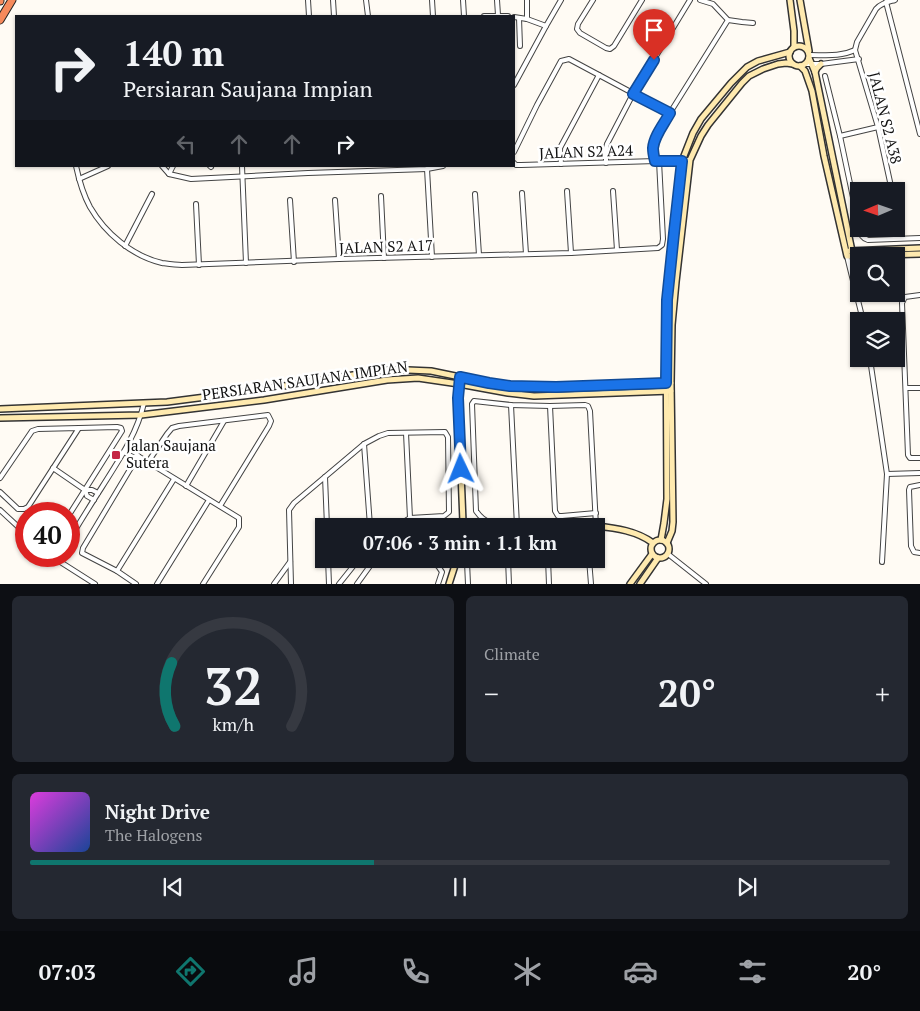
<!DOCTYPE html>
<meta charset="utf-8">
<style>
body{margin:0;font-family:"PT Serif",serif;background:#242831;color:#f1f3f6;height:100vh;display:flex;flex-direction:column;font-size:19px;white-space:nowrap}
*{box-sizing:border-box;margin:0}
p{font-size:16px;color:#9ea1a6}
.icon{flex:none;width:28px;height:28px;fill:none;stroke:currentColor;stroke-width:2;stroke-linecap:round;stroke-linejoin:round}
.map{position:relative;height:584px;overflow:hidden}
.side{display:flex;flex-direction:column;gap:12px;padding:12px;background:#0d0f14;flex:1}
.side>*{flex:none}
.top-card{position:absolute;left:15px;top:15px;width:500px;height:152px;border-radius:0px;box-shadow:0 1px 4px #0004;background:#171b24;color:#f1f3f6;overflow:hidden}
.needle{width:32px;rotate:268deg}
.tools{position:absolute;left:850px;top:182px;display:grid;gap:10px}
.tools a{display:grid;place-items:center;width:55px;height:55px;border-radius:0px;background:#171b24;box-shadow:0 1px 4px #0004;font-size:25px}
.speed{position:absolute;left:15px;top:502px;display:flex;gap:10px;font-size:25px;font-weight:700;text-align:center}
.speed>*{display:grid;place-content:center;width:65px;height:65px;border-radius:50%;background:#171b24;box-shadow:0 1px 4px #0004;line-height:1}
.speed .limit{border:8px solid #d22;background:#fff;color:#111}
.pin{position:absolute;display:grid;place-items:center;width:42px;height:42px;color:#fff;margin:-51px -21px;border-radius:50% 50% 50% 0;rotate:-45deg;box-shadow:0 0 5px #0007}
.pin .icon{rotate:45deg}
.me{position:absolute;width:55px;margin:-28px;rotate:358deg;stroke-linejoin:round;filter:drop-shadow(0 0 4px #0008)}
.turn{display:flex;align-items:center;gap:18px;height:105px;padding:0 25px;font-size:22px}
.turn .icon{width:65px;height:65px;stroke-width:2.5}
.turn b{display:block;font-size:35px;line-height:42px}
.lanes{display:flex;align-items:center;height:48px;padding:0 25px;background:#0003;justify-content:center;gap:25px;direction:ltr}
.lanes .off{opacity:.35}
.big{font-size:38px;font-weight:800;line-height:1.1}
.side .card{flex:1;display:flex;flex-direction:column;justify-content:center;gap:8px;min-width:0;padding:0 18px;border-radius:8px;background:#242831}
.side .dial{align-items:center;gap:0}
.dial svg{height:130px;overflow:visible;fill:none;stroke:#363941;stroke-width:7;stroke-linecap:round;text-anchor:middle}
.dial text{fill:#f1f3f6;stroke:none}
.song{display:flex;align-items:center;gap:15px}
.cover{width:60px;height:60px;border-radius:8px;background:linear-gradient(135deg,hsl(300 70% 55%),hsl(220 70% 35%))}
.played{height:5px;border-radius:2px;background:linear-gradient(90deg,#0f766e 40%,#363941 40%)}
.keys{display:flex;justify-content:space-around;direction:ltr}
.heat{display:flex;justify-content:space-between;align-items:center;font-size:28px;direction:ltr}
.side .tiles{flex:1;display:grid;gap:12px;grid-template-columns:1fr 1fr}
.card:last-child{grid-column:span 2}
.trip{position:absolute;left:315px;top:518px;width:290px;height:50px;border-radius:0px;background:#171b24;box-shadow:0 1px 4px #0004;font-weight:800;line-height:50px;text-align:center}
.tab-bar{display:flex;height:80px;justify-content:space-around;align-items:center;background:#090b0e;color:#9ea1a6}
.tab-bar .icon{width:35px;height:35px}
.tab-bar .selected{color:#0f766e}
.tab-bar b{font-size:22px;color:#f1f3f6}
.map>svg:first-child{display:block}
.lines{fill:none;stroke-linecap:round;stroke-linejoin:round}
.street-casing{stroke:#444;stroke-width:6}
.secondary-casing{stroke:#333;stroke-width:8}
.highway-casing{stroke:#222;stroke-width:9}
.street{stroke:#fff;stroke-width:4}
.secondary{stroke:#ffeaaf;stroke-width:5}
.highway{stroke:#f68a5c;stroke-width:7}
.route-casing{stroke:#114b97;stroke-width:12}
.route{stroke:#1a73e8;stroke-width:9}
.poi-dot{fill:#c42545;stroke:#fff;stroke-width:2}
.labels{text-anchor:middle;stroke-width:5;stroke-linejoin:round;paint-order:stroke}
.street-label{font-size:15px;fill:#111;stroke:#fff}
.poi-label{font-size:15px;fill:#111;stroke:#fff;text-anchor:start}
</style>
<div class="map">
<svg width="920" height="584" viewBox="0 0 920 584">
<rect width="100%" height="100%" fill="#fffbf4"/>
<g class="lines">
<g class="street-casing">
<g id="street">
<path d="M308 0 309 16"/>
<path d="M333 0 334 16"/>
<path d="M366 0 368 16"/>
<path d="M432 0 433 16"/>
<path d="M463 0 464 16"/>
<path d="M497 0 498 15"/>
<path d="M527 0V19"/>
<path d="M593 0 578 24 577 29 580 33 606 48 610 49 614 46 642 0"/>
<path d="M700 0 713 4 728 20 742 22 753 23"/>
<path d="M886 2 920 134"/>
<path d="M484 16H508"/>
<path d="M514 17 527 19 546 26"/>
<path d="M519 18 520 46"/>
<path d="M810 55C826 55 840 57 855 50"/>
<path d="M806 64H821L859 59"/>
<path d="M825 76 840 136 859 226"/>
<path d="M514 85 546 26 561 0"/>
<path d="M840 136 878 127"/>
<path d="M514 152 537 105 561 61 569 59 670 113"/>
<path d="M655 161 653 148 658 132 728 20"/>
<path d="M514 163 516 165H521L690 160"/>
<path d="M606 163V148L607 144 633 94 690 0"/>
<path d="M561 164 560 148 599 75"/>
<path d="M76 166C79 180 83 194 90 207 105 233 132 256 162 263 169 264 175 265 182 265L339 259 571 253 658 248 662 245 663 239 659 161"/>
<path d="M162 166 169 174 191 179 308 173 427 169 443 166"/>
<path d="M210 166 211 167"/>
<path d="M242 166 246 263"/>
<path d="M427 169 432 257"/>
<path d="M169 174 173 166"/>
<path d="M79 179 108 166"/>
<path d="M567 191 571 253"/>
<path d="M613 191 617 250"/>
<path d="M892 191 878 127 855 50 857 42 876 9C881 3 888 2 895 0"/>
<path d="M522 193 526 254"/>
<path d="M475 194 479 255"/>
<path d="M381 196 384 258"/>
<path d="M290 200 294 262"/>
<path d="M335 200 339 259"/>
<path d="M196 204 199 265"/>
<path d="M896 211 902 238"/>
<path d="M859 229C861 235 862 238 868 240L920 238"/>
<path d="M125 246 152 194"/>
<path d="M847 256C852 278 858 299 863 321"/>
<path d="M853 256 856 266 857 289"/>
<path d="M920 295 905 297 902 303 908 455 910 458H920"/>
<path d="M870 359 887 474 882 562"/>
<path d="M906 388H920"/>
<path d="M511 405 517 526"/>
<path d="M550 406 555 511 558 516H562L596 513"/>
<path d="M406 433 410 518"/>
<path d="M364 444 370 526"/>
<path d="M127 448 136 453 138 456 239 518V527L203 584"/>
<path d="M124 452 133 457 138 456"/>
<path d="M148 462 167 434 172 428 179 426 268 415 271 421 269 426 220 506"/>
<path d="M53 468 85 490 87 496 94 500"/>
<path d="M887 474 920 473"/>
<path d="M325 477 327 526"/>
<path d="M0 478 32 431 38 429 79 428 28 507 24 509H18L0 492"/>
<path d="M920 485 910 487 909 490 911 546 914 552 920 553"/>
<path d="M186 486 224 421"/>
<path d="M85 490H92L98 493"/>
<path d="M0 510 26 534"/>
<path d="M69 515 122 431 121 428 117 427 79 428"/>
<path d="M516 521C498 523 488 528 476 511L472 404 474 401 511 405 550 406 585 405 588 406 590 411 596 526"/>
<path d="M69 540C80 522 91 504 102 487 119 460 137 434 144 403"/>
<path d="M668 554 706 584"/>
<path d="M51 556 95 584"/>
<path d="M328 559 329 584"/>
<path d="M425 559 438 566 442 572 438 584"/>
<path d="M508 559 509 584"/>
<path d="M548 559 549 584"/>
<path d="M589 559 591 584"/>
<path d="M467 562 468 584"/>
<path d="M117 571 174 479"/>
<path d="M136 584 117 571 82 553 83 548 138 456"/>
<path d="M157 584 209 500"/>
<path d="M274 584 290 562"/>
<path d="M291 584 289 510 294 503 364 444 379 436 388 433 445 432 448 437 449 512 444 516 410 518 397 526"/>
<path d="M339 584 359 559"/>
<path d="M357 584 375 559"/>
</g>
</g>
<g class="secondary-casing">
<g id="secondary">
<path d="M790 0 794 31V47"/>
<path d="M800 0 809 51"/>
<circle cx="799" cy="56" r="10"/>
<path d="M809 58 815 72 853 256"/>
<path d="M800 66 805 71 812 91 824 156 847 256 920 254"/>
<path d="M815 72 817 68 821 64"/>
<path d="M849 251 920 248"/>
<path d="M856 266 859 262"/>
<path d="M459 383 458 398 463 522"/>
<path d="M0 409 167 402 252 391 384 370H408L431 371 489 383 510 386 556 387 671 383"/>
<path d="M0 418 141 415 264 400 387 380 418 378 459 384 508 393 534 396 671 391"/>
<path d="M456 526C461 521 467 521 473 526"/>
<path d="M596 526C616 528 637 531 653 543"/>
<circle cx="660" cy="549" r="9"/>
<path d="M661 540 664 523 667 499 666 317 673 233 682 161 693 133 701 119 731 83 747 67 758 61 790 52"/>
<path d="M667 543 672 531 673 522 671 383 672 325 676 282 690 160 701 136 708 125 742 83 749 76 763 69 778 64 786 63 793 64"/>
<path d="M449 584 457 559"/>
<path d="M630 584 652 554"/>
<path d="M640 584 658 558"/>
</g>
</g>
<g class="highway-casing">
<g id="highway">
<path d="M0 1V0"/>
<path d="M0 20 12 0"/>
</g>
</g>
<use href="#street" class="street"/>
<use href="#secondary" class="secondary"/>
<use href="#highway" class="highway"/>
</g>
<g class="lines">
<g class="route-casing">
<path id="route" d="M461 469 458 398 460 377 489 383 510 386 556 387 666 383 667 300 674 233 682 161H655C654 157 653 153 653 148 654 136 664 124 670 113L633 94 654 60"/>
</g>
<use href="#route" class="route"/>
</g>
<rect class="poi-dot" x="111" y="450" width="10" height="10" rx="2.5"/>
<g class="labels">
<g class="street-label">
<text transform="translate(885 118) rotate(76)" y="5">JALAN S2 A38</text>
<text transform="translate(586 152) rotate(-2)" y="5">JALAN S2 A24</text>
<text transform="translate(386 247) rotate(-2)" y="5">JALAN S2 A17</text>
<text transform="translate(305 381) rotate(-8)" y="5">PERSIARAN SAUJANA IMPIAN</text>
</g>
<g class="poi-label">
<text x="126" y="451">Jalan Saujana<tspan x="126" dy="17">Sutera</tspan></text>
</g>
</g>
</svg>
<div class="tools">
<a><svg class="needle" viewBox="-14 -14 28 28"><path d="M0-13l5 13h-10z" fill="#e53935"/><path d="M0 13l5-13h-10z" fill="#9ea1a6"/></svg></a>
<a><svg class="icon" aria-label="search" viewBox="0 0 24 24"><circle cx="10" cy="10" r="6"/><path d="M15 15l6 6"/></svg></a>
<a><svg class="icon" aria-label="layers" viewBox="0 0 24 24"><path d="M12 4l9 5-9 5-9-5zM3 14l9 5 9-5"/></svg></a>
</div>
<div class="speed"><div class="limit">40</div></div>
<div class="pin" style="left:654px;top:60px;background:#d93025"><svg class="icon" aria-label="arrive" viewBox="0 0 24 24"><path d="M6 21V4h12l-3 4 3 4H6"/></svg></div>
<svg class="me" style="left:461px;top:469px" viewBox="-20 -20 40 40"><path d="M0-17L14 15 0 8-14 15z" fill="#1a73e8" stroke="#fff" stroke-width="4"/></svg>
<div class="trip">07:06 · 3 min · 1.1 km</div>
<div class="top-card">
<div class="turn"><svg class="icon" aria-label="right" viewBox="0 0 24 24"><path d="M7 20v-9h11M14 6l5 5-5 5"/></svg><div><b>140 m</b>Persiaran Saujana Impian</div></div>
<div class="lanes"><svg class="icon off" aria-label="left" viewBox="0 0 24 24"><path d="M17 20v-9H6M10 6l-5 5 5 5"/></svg><svg class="icon off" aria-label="ahead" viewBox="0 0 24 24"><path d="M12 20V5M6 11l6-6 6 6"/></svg><svg class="icon off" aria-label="ahead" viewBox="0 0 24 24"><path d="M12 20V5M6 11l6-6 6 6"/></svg><svg class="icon" aria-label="right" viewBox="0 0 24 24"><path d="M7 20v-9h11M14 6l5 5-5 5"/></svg></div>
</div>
</div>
<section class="side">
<div class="tiles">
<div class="card dial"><svg viewBox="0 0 100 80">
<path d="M14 69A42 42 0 1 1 86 69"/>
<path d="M14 69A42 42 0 0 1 12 30" stroke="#0f766e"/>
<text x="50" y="56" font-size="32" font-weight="700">32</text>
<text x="50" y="72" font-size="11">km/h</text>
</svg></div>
<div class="card"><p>Climate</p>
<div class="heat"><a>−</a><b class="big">20°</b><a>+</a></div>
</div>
<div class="card">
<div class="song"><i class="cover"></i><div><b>Night Drive</b><p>The Halogens</p></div></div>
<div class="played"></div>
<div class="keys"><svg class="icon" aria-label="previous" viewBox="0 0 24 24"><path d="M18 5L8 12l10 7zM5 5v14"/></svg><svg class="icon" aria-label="pause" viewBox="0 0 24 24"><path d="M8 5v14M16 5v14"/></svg><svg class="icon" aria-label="next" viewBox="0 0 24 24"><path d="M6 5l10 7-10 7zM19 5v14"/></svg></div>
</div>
</div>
</section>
<nav class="tab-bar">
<b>07:03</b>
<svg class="icon selected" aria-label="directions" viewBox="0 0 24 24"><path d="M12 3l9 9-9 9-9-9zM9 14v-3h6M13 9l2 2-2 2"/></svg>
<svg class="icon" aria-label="music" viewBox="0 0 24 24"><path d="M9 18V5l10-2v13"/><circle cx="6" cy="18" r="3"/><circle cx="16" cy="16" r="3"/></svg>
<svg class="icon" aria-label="phone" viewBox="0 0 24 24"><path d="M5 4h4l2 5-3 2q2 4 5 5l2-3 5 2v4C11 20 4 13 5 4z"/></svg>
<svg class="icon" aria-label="climate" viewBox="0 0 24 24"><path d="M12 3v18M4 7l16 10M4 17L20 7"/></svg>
<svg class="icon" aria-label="car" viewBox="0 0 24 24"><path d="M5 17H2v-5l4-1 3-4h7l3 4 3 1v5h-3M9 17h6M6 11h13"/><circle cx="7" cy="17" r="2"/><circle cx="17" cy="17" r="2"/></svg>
<svg class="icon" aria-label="filters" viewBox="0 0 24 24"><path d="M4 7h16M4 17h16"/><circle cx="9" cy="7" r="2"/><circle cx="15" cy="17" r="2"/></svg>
<b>20°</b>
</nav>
